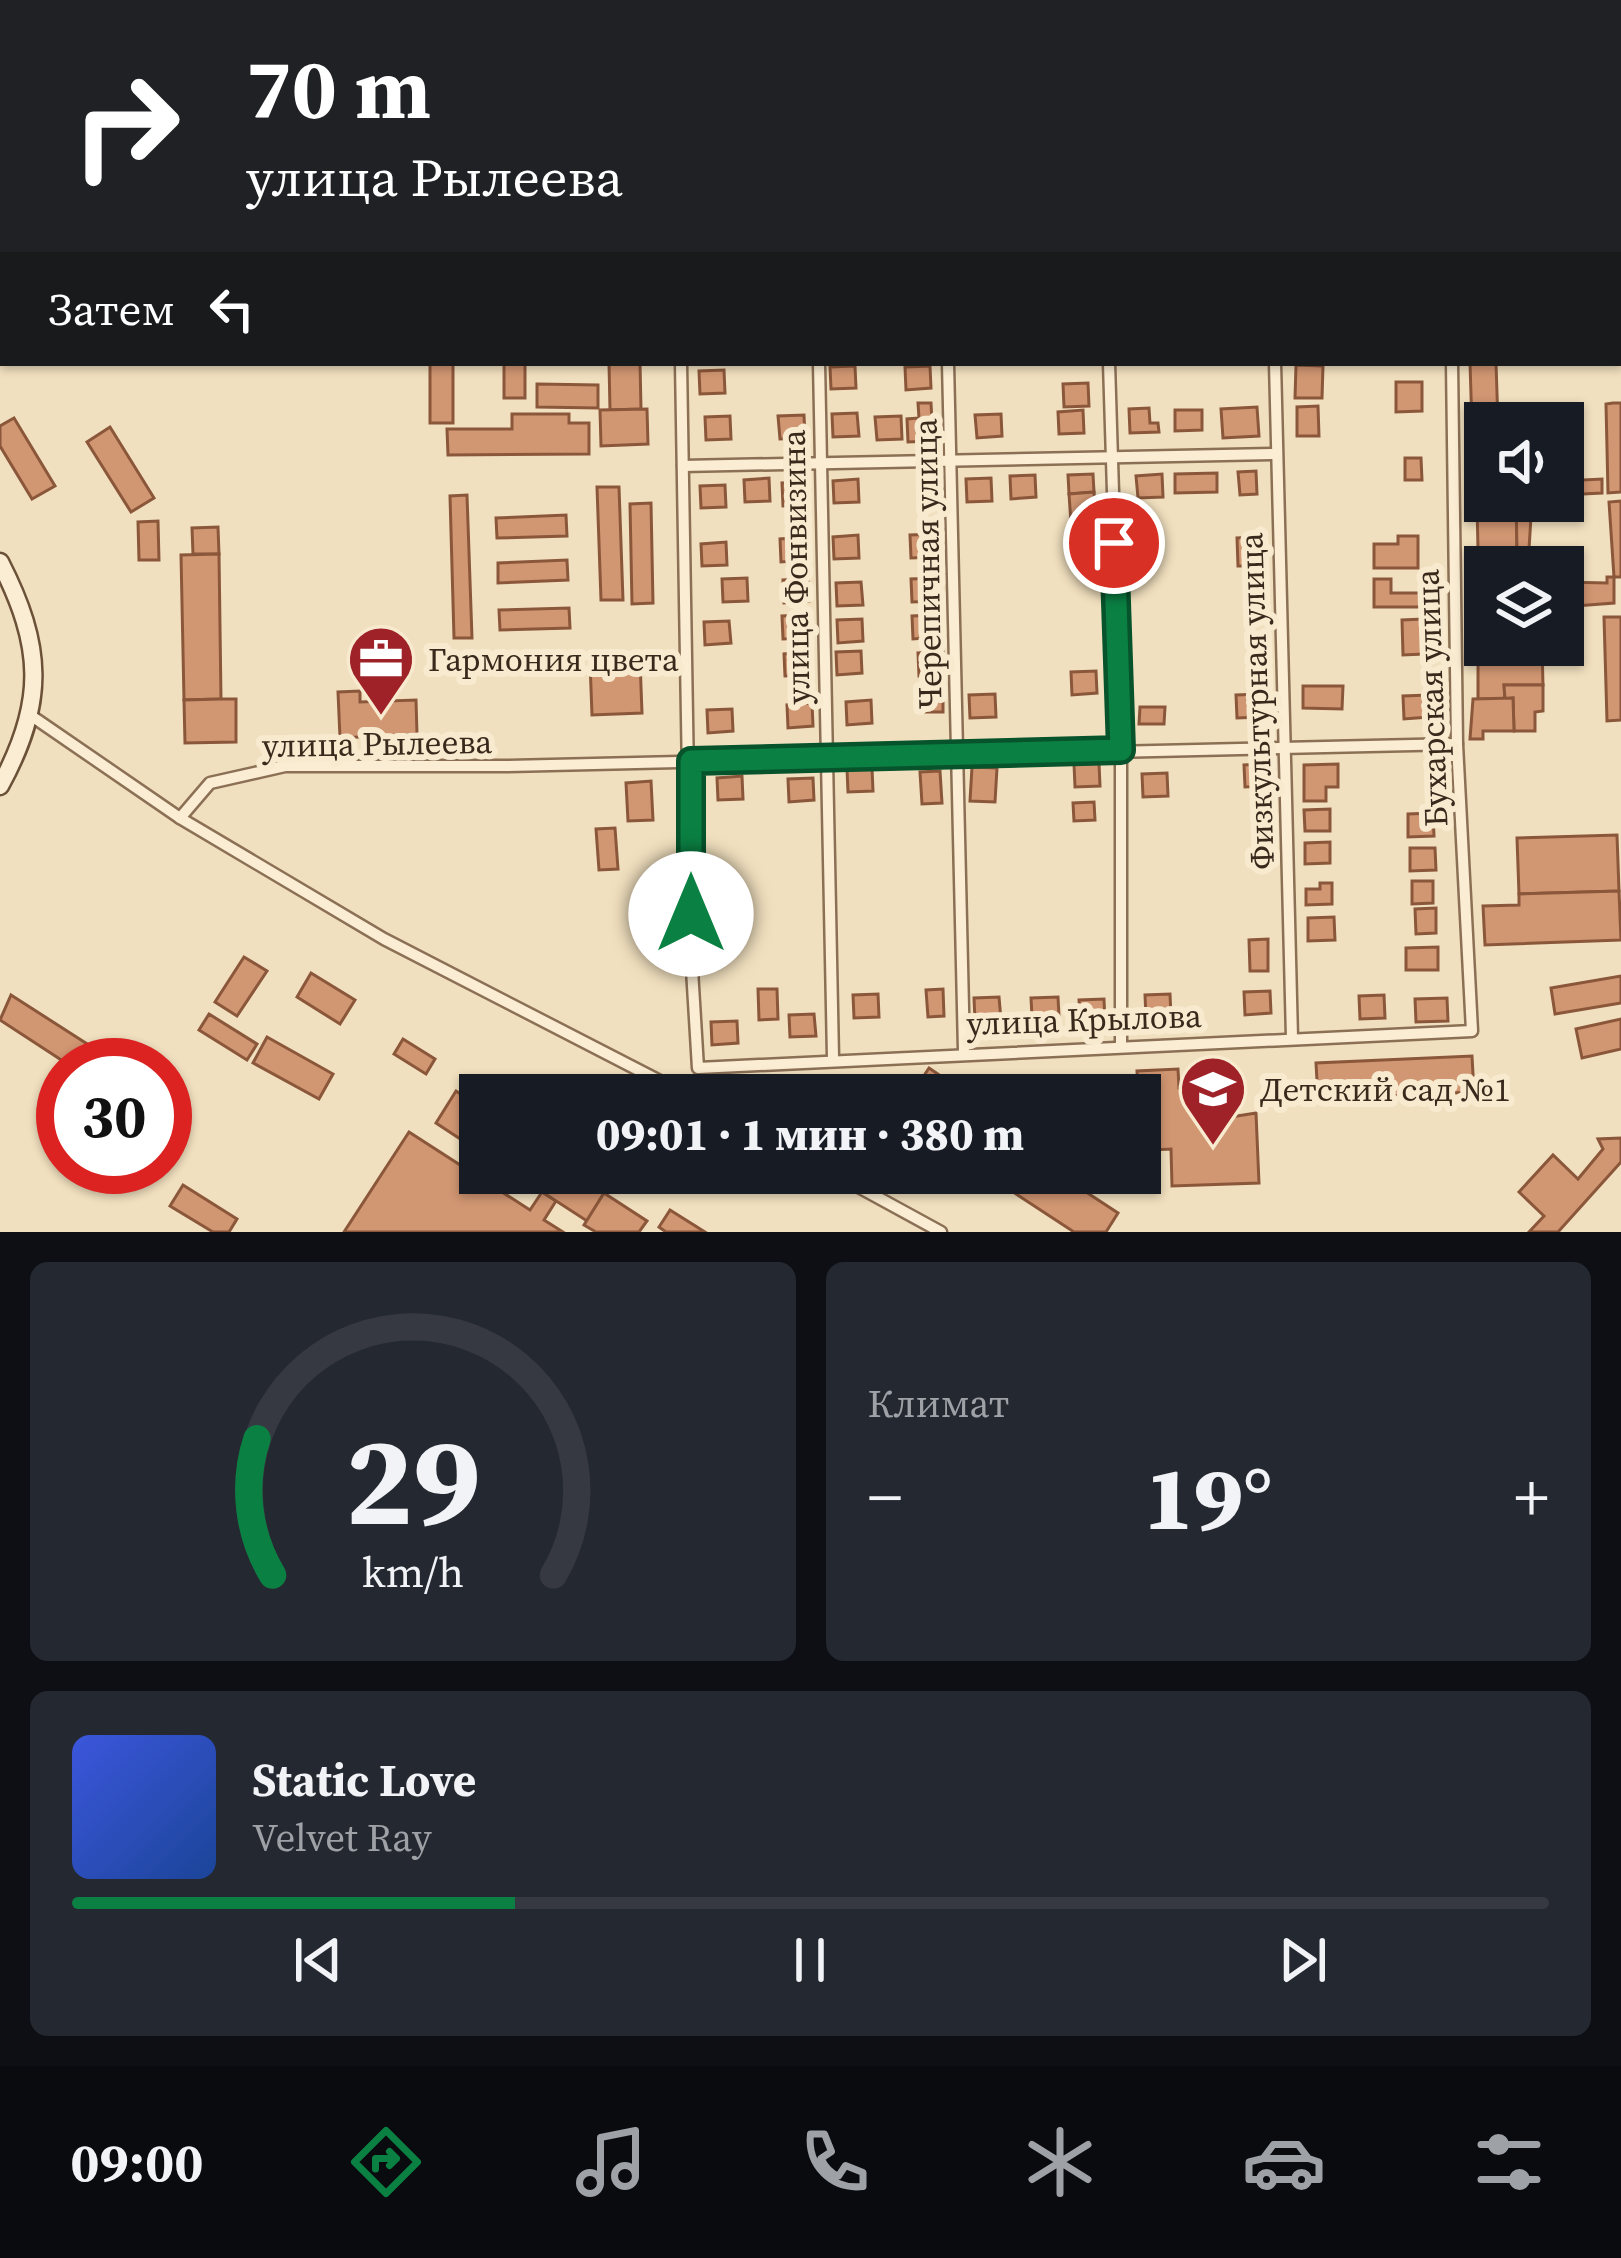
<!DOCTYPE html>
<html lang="ru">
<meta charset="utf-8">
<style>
body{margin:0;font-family:"Source Serif 4",serif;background:#242831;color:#f1f3f6;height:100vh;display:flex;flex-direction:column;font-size:45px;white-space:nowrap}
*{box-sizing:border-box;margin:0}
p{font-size:39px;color:#9ea1a6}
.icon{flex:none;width:66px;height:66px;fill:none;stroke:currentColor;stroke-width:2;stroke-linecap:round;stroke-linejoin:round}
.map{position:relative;height:1232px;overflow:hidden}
.panel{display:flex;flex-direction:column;gap:30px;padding:30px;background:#0d0f14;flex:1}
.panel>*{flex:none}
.hud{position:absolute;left:0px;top:0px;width:1623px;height:366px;box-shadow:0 3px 9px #0004;background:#202124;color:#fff;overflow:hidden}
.buttons{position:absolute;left:1464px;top:402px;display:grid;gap:24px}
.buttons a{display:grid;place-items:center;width:120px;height:120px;border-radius:0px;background:#171b24;box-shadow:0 3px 9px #0004;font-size:60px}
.speed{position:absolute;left:36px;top:1038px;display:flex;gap:24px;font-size:60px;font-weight:700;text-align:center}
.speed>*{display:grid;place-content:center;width:156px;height:156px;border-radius:50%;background:#171b24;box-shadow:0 3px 9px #0004;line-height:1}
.speed .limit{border:18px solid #d22;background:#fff;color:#111}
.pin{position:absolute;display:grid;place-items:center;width:102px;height:102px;color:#fff;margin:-51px;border:6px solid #fff;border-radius:50%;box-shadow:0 3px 12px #0007}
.me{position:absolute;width:132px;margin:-66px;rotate:0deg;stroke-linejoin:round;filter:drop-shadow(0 0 9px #0008)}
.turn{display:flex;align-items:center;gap:42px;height:252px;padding:0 48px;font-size:54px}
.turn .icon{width:156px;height:156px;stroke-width:2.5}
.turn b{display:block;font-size:84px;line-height:102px}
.then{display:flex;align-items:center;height:114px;padding:0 48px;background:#0003;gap:24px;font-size:45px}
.big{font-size:90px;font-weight:800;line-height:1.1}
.panel .widget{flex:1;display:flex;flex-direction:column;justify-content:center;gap:18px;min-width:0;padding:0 42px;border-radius:18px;background:#242831}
.panel .dial{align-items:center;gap:0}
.dial svg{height:312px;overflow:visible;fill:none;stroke:#363941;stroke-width:7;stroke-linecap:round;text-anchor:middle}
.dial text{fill:#f1f3f6;stroke:none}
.song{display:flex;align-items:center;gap:36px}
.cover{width:144px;height:144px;border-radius:18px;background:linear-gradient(135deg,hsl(230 70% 55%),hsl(220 70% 35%))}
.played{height:12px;border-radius:6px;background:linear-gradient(90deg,#0b8043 30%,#363941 30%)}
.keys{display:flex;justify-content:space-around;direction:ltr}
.heat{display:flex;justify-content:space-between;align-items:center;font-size:66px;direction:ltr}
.panel .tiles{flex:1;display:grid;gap:30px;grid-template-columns:1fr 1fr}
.widget:last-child{grid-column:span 2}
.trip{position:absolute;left:459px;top:1074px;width:702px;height:120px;border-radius:0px;background:#171b24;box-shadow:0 3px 9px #0004;font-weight:800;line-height:120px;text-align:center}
.tab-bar{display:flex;height:192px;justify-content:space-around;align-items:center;background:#090b0e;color:#9ea1a6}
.tab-bar .icon{width:84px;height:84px}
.tab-bar .current{color:#0b8043}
.tab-bar b{font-size:54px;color:#f1f3f6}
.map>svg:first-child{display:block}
.building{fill:#d19672;stroke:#8b573a;stroke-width:3}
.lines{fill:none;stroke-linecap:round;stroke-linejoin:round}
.street-casing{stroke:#8b7056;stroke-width:15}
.secondary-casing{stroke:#6c5139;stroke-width:21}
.street{stroke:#fbedd3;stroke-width:10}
.secondary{stroke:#fbedd3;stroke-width:16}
.route-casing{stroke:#07532c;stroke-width:30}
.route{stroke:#0b8043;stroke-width:21}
.labels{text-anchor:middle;stroke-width:12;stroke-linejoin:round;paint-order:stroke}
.street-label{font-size:33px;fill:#39291c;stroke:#f8eacf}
.poi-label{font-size:33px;fill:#39291c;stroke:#f8eacf;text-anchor:start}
</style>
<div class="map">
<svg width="1621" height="1232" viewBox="0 0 1621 1232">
<rect width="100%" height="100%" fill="#f1e0bf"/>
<g class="building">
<rect x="430" y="363" width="23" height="60"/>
<rect x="504" y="363" width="21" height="35"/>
<path d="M609 363H640L641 409 610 410Z"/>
<path d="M1470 363H1496L1498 423 1472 427Z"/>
<path d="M1296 365 1323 366 1322 398H1295Z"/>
<path d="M855 366 856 388 831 389 830 367Z"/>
<path d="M930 366 931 388 906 390 905 367Z"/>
<path d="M724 370 725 393 700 394 699 371Z"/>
<path d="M1396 382H1422V411L1396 412Z"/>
<path d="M1088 383 1089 406 1064 407 1063 384Z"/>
<path d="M537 384 598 385V408L537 407Z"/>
<path d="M918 403H931L933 441 908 442 907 419 919 418Z"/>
<path d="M1613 403H1621V492L1608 493 1606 404Z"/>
<path d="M1318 406 1319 436H1297V407Z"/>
<path d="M1257 407 1259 436 1223 438 1221 409Z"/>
<path d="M1149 408 1150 423H1158L1159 432 1130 433 1129 409Z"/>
<path d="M647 409 648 444 601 446 600 410Z"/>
<path d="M1083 410 1084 433 1059 434 1058 412Z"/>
<path d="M1175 410H1202V430L1175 431Z"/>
<path d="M857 413 859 436 833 437 832 414Z"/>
<path d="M512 414H569V423H589V454L448 455 447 429H512Z"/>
<path d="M1001 414 1002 436 977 438 975 415Z"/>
<path d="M804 415 805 438 780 439 778 416Z"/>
<path d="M730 416 731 439 706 440 705 417Z"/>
<path d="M901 416 902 439 877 440 875 417Z"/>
<path d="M14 418 55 486 32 499 0 446V426Z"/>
<path d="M110 427 154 498 131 512 87 442Z"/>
<path d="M1405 458H1421L1422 480H1405Z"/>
<path d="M1485 462V501H1516L1517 549H1478L1476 463Z"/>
<path d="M1256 471 1257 494 1240 495 1238 472Z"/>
<path d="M1217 473V492L1175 493V474Z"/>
<path d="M1093 474 1094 492 1069 494 1068 475Z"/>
<path d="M1162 474 1163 497 1138 498 1136 476Z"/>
<path d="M1035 475 1036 497 1011 499 1010 476Z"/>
<path d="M936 476 937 499 919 500 918 477Z"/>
<path d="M769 478 770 501 745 502 744 480Z"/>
<path d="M991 478 992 501 967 502 966 479Z"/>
<path d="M858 479 859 502 834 503 833 481Z"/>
<path d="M1602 479V493L1563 495V481Z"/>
<path d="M808 482 809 505 783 506 782 483Z"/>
<path d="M725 485 726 507 701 508 700 486Z"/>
<path d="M597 487H619L623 600H601Z"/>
<path d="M1094 492 1096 522 1071 523 1069 494Z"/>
<path d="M467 495 472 638H454L450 496Z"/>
<path d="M1516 501H1532L1529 549H1517Z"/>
<path d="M1621 501V577H1614L1609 502Z"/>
<path d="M651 503 653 603 632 604 630 504Z"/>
<path d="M566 515 567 536 497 538 496 518Z"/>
<path d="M158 521 159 560H139L138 522Z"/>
<path d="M218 527 219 554H193L192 528Z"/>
<path d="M936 534 937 557 911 558 910 535Z"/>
<path d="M858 535 859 558 834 559 833 537Z"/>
<path d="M1398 536H1418V568H1374V544H1398Z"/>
<path d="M805 537 806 560 781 562 780 539Z"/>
<path d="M1256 537V566H1238L1237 538Z"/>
<path d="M726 542 727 565 702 566 701 544Z"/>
<path d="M1478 549H1506V567H1485V581H1478Z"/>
<path d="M219 554 221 699 184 700 181 555Z"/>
<path d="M567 560 568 580 498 583V563Z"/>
<path d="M1607 577H1614V603L1563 607V582L1607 583Z"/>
<path d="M747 578 748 601 723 602 722 579Z"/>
<path d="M936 578 937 601 912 602 911 579Z"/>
<path d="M808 579 809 601 784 603 783 580Z"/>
<path d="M1374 579H1391V593H1420V607H1374Z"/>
<path d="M1478 581H1485V645H1542L1543 685H1504L1505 699H1478Z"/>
<path d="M861 582 863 605 837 606 836 583Z"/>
<path d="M569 608 570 628 500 630 499 610Z"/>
<path d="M808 615 809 638 783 639 782 616Z"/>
<path d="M937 615 939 637 913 639 912 616Z"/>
<path d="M1604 617H1621V720L1607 721Z"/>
<path d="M862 619 863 641 838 643 837 620Z"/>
<path d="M1423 619 1424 654 1403 655 1402 620Z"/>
<path d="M729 621 731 643 705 645 704 622Z"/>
<path d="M861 651 862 673 837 675 836 652Z"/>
<path d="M809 652 811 675 785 676 784 654Z"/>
<path d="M943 652 944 675 919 676 918 653Z"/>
<path d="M640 660 642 713 592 715 590 662Z"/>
<path d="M1096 671 1097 693 1072 695 1071 672Z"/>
<path d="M1504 685H1543V711L1535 712V731H1514L1513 698 1505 699Z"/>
<path d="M1303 686H1343L1342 709 1303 708Z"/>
<rect x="922" y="687" width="21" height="25"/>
<path d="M360 691V702L416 700 417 734 340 738 338 692Z"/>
<path d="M995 694 996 717 970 718 969 695Z"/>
<path d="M1262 694 1263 717 1237 718 1236 695Z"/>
<path d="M1428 695 1429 717 1404 719 1403 696Z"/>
<path d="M1513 698 1514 731H1483V739H1470L1473 699Z"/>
<path d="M221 699H236V742L185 743 184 700Z"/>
<path d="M871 700 872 723 847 725 846 702Z"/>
<path d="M812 703 813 726 788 728 787 705Z"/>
<path d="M1140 707H1165L1164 724H1139Z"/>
<path d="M732 709 733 731 708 733 707 710Z"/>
<path d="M1099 763 1100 786 1075 787 1074 764Z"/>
<path d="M1264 764 1265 786 1245 787 1244 765Z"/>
<path d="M1338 764V787H1326V801H1304V765Z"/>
<path d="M972 767 997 768 995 802 970 801Z"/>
<path d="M872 768 873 791 848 792 847 769Z"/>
<path d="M940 771 942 803 922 804 920 772Z"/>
<path d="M1167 773 1168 796 1143 797 1142 774Z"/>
<path d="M742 776 743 799 718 800 717 778Z"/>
<path d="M813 778 814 800 789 802 788 779Z"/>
<path d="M651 781 653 820 628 821 626 783Z"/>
<path d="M1094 802 1095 820 1074 821 1073 803Z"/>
<path d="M1330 809V831H1305L1304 810Z"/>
<path d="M1433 813 1434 836 1408 837V814Z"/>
<path d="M615 828 618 869 599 870 596 829Z"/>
<path d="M1617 835 1619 891 1519 894 1517 838Z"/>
<path d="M1330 842V863L1305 864V843Z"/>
<path d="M1410 848H1435L1436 870 1410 871Z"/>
<path d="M1412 881H1433V903L1412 904Z"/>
<path d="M643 883H662V907L644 908Z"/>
<path d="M1320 883H1332V904L1306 905V889H1320Z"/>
<path d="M1619 891 1621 940 1485 945 1483 906 1519 905V894Z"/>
<path d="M1436 908V933L1416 934 1415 909Z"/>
<path d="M1334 917 1335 940 1308 941V918Z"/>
<path d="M1268 939V971H1250L1249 940Z"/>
<path d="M1438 947V970H1406V948Z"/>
<path d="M244 957 267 971 237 1016 215 1002Z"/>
<path d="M311 973 355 1000 340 1024 297 997Z"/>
<path d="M1621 976V1003L1555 1014 1551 988Z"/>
<path d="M758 989H777L778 1019 759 1020Z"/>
<path d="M943 989 944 1016 928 1017 926 990Z"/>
<path d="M1270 991 1271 1013 1245 1015 1244 992Z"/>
<path d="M878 994 879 1017 854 1018 853 995Z"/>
<path d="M1170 994 1171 1016 1146 1018 1145 995Z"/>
<path d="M11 995 120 1065H69L0 1020Z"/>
<path d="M1384 995 1385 1018 1360 1019 1359 996Z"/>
<path d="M999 997 1001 1020 975 1021 974 998Z"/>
<path d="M1058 997 1059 1016 1032 1017 1031 998Z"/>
<path d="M1447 998 1448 1021 1416 1022 1415 999Z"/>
<path d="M1104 999 1105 1022 1080 1023 1079 1000Z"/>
<path d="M209 1014 257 1044 247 1060 199 1030Z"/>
<path d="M814 1014 816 1036 790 1037 789 1015Z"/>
<path d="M1621 1019V1049L1582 1058 1576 1029Z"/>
<path d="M737 1021 738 1043 712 1045 711 1022Z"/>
<path d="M267 1037 333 1074 319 1099 253 1063Z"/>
<path d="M403 1039 435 1059 426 1074 394 1054Z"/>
<path d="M1472 1056 1474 1092 1318 1099 1316 1063Z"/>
<path d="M929 1068 951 1083 970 1095H911Z"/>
<path d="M1178 1069 1179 1088 1197 1087 1199 1122 1256 1113 1259 1183 1172 1186 1171 1149 1153 1150 1152 1123H1140L1137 1071Z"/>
<path d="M456 1091 480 1107V1152L436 1123Z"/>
<path d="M409 1132 530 1210 542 1192 556 1201 544 1220 563 1232H344Z"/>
<path d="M1621 1138V1162L1558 1232H1529L1544 1216 1519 1192 1553 1155 1578 1179 1603 1149 1598 1139Z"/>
<path d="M513 1173H573L604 1193 587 1221Z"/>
<path d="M984 1173H1057L1118 1213 1106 1232H1074Z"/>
<path d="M183 1185 237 1219 229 1232H213L170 1206Z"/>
<path d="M604 1193 647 1221 639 1232H596L584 1225Z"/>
<path d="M670 1210 705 1232H666L659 1227Z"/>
</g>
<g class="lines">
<g class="street-casing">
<g id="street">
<path d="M643 3V0"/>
<path d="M1620 186 1621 183"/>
<path d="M681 363 691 953 698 1068 1472 1031 1457 744 1452 363"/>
<path d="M819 363 833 1058"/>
<path d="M948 363 964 1051"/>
<path d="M1109 363 1121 750V1044"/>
<path d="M1275 363 1292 1038"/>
<path d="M683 466 1276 454"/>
<path d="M33 717 180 818 384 939 687 1095"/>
<path d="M180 818 210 783 285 766H506L1457 744"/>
<path d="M833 1173 941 1232"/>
</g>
</g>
<g class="secondary-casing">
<g id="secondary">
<path d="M763 0 772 3"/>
<path d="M1620 267 1621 268"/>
<path d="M0 562C43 646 46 702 0 786"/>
</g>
</g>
<use href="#street" class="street"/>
<use href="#secondary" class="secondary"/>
</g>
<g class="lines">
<g class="route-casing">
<path id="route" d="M691 914V761L1121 750 1114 543"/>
</g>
<use href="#route" class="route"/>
</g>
<defs>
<g id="office-pin" transform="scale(3.45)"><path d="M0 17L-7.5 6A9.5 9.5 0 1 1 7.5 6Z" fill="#9e2228" stroke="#f8eacf"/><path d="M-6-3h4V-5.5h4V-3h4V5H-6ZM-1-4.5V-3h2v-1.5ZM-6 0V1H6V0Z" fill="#fff"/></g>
<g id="school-pin" transform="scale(3.45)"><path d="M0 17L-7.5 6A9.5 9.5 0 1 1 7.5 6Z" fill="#9e2228" stroke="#f8eacf"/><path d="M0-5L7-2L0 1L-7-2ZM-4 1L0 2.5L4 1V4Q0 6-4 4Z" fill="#fff"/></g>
</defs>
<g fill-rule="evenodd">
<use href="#office-pin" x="381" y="659"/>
<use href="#school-pin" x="1213" y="1089"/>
</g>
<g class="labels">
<g class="street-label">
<text transform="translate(927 564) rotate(-91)" y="12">Черепичная улица</text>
<text transform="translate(795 567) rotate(-91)" y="12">улица Фонвизина</text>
<text transform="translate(1431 698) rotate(-92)" y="12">Бухарская улица</text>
<text transform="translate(1256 701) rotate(-92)" y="12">Физкультурная улица</text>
<text transform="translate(377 743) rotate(-1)" y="12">улица Рылеева</text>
<text transform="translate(1084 1019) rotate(-2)" y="12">улица Крылова</text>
</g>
<g class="poi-label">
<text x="428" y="671">Гармония цвета</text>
<text x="1260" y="1101">Детский сад №1</text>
</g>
</g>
</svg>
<div class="buttons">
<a><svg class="icon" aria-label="sound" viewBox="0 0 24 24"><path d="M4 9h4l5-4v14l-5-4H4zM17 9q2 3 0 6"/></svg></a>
<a><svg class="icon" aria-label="layers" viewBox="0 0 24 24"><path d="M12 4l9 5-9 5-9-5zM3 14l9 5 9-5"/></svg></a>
</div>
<div class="speed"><div class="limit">30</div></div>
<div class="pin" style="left:1114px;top:543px;background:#d93025"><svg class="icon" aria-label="arrive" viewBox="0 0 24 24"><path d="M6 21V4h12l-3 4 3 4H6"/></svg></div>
<svg class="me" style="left:691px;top:914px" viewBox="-20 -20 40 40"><circle r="19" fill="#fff"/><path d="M0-13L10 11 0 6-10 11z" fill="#0b8043"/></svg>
<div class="trip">09:01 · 1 мин · 380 m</div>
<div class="hud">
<div class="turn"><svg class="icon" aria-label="right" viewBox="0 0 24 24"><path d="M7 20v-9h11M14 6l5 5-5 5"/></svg><div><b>70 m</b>улица Рылеева</div></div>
<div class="then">Затем<svg class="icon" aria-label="left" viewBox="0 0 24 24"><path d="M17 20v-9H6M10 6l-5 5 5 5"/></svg></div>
</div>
</div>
<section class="panel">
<div class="tiles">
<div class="widget dial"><svg viewBox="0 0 100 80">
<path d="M14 69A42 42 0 1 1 86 69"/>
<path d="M14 69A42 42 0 0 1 10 34" stroke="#0b8043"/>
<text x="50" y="56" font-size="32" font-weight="700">29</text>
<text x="50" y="72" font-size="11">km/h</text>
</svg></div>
<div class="widget"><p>Климат</p>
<div class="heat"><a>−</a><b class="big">19°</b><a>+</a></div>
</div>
<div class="widget">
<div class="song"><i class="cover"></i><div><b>Static Love</b><p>Velvet Ray</p></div></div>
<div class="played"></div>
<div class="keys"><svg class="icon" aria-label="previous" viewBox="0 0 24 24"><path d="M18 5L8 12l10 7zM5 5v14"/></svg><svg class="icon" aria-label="pause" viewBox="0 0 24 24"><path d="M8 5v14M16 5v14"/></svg><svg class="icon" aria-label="next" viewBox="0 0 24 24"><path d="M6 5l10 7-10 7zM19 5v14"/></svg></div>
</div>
</div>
</section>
<nav class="tab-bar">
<b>09:00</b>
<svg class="icon current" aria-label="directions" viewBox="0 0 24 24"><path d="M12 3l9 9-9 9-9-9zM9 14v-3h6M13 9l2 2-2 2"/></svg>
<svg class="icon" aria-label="music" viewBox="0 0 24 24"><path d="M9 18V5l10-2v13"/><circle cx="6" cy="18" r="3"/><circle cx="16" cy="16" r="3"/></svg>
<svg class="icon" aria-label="phone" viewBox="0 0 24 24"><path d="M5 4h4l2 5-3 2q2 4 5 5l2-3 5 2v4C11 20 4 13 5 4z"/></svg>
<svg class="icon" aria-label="climate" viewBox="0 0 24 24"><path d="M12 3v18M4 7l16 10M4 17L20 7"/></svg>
<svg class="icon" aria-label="car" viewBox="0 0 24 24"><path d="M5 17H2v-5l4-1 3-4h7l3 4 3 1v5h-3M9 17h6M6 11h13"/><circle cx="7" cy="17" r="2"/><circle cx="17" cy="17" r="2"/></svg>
<svg class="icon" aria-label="filters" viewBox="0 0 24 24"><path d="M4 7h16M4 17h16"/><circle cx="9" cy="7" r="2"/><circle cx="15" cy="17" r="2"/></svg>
</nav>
